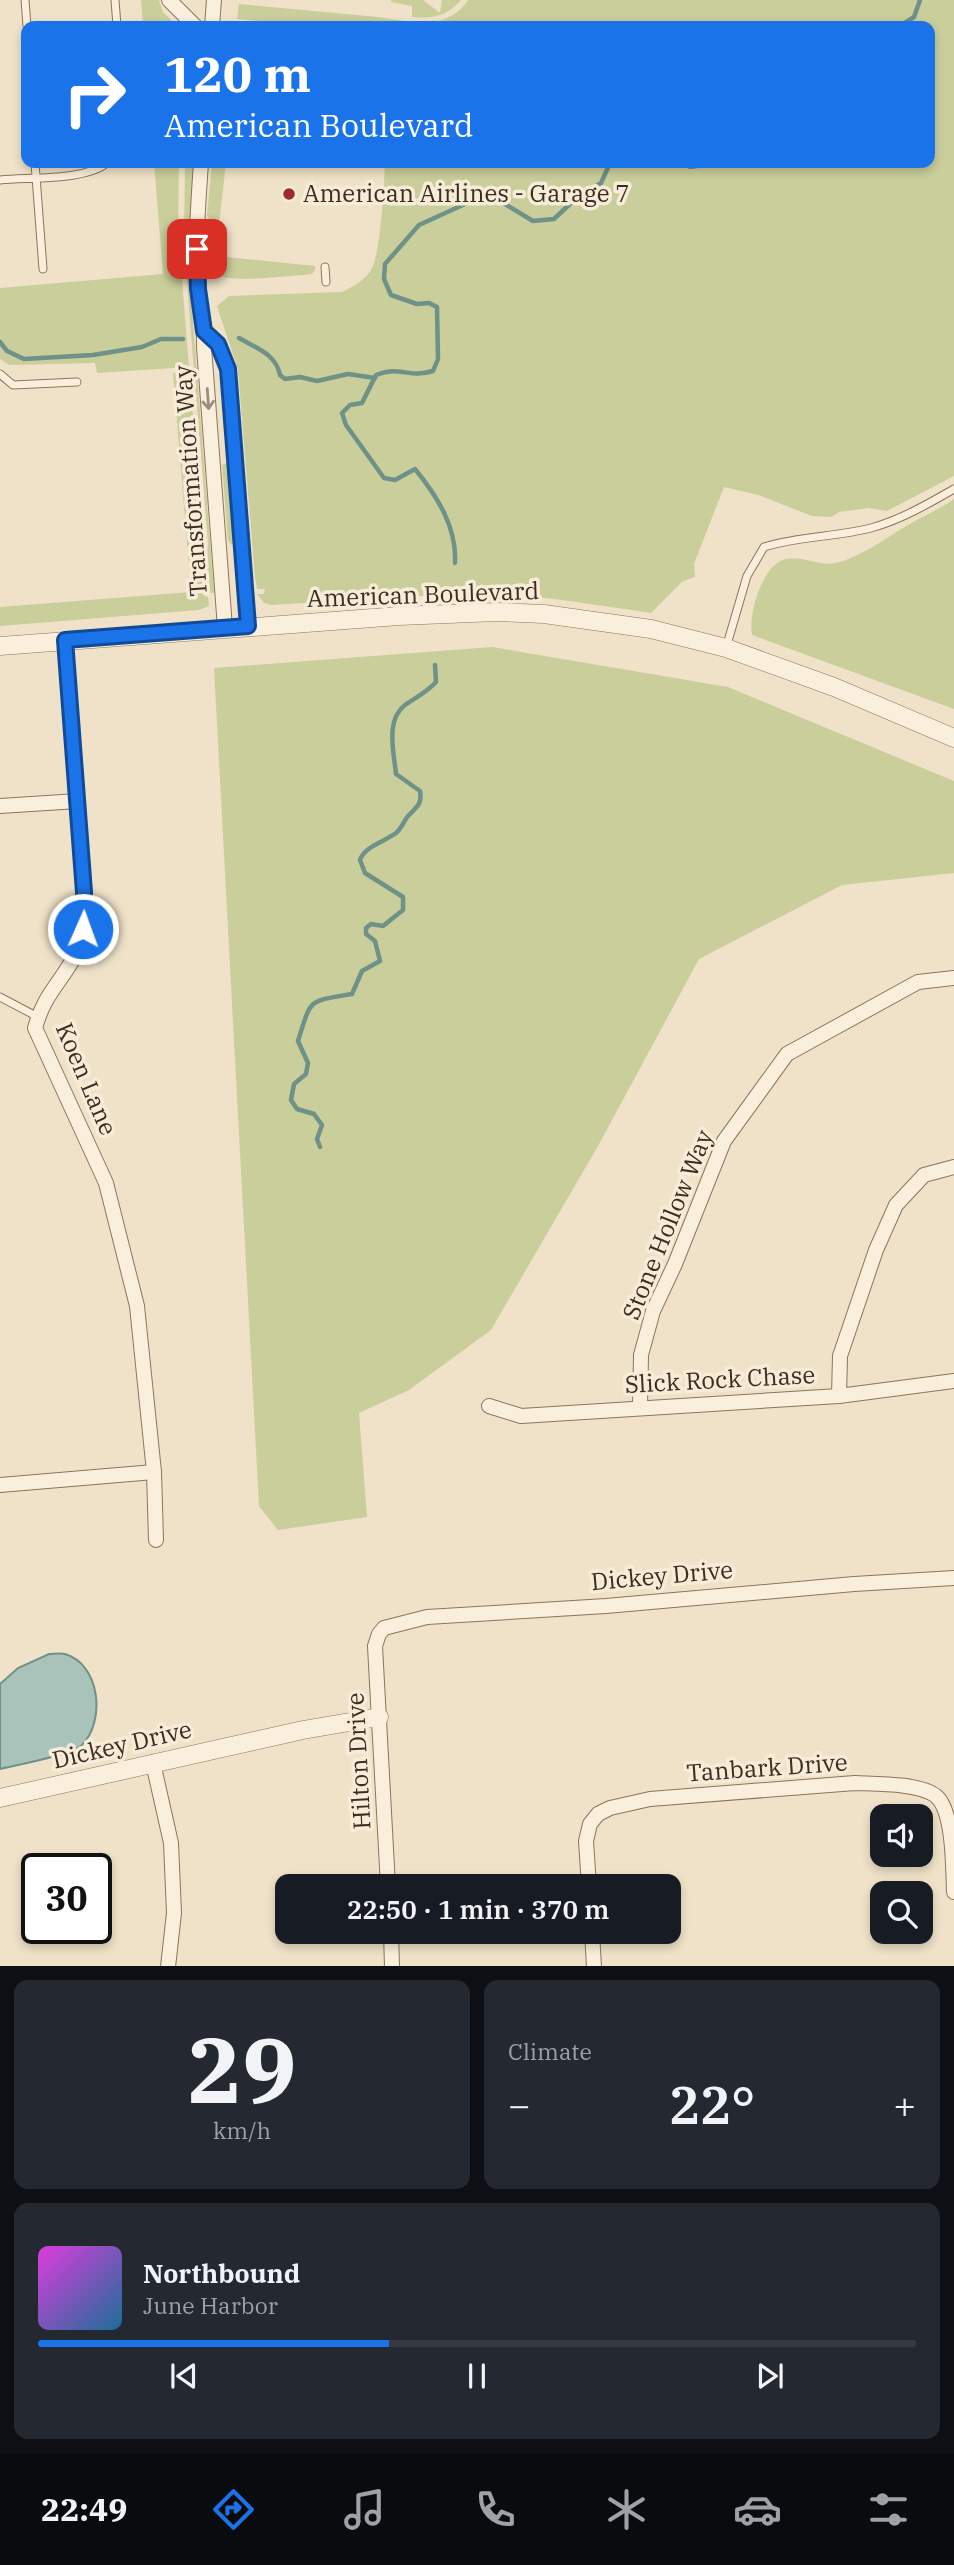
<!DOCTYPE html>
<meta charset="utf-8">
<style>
body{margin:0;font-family:"IBM Plex Serif",serif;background:#242831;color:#f1f3f6;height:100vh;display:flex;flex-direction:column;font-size:26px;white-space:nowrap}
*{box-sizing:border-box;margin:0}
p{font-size:23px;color:#9ea1a6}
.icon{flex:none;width:38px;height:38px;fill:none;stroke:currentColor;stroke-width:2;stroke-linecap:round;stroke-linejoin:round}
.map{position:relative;height:1966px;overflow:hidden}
.panel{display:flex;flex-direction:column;gap:14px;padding:14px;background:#0d0f14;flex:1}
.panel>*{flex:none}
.hud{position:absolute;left:21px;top:21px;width:914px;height:147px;border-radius:14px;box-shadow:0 4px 10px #0003;background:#1a73e8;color:#fff;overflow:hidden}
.fabs{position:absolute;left:870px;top:1804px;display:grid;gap:14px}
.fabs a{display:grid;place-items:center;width:63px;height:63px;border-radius:14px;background:#171b24;box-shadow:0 4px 10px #0003;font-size:35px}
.speed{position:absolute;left:21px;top:1853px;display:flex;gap:14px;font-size:35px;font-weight:700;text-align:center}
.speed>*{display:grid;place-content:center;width:91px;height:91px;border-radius:50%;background:#171b24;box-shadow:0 4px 10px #0003;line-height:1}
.speed .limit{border:4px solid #111;border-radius:10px;background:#fff;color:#111}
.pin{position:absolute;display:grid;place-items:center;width:60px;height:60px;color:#fff;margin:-30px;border-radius:14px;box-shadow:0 4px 10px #0006}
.me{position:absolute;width:77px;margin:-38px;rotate:2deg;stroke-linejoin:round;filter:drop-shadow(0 0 5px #0008)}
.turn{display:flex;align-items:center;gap:24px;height:147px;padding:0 28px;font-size:32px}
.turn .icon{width:91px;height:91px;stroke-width:2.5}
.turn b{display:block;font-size:49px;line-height:60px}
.big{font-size:52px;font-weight:600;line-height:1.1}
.panel .tile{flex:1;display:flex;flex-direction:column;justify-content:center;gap:10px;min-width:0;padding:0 24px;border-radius:14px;background:#242831}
.panel .dial{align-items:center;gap:0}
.dial b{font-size:91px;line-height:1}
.song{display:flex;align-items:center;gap:21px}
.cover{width:84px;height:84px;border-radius:10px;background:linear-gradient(135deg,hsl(300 70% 55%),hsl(200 70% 35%))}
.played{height:7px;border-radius:4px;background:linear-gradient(90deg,#1a73e8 40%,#363941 40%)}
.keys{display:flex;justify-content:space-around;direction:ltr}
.heat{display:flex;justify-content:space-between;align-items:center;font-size:38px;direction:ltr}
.panel .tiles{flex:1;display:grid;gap:14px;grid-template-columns:1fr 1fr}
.tile:last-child{grid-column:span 2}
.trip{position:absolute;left:275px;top:1874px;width:406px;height:70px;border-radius:14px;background:#171b24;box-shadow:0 4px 10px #0003;font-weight:600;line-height:70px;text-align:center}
.tabs{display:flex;height:112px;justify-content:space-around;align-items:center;background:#090b0e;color:#9ea1a6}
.tabs .icon{width:49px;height:49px}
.tabs .current{color:#1a73e8}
.tabs b{font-size:32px;color:#f1f3f6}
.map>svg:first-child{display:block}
.green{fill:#cace9b}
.water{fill:#a9c3bb;stroke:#6f9288;stroke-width:2}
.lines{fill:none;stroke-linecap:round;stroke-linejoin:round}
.stream{stroke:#6f9288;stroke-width:4.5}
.service-casing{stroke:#8c745c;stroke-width:9}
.minor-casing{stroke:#8c745c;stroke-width:16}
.tertiary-casing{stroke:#8c745c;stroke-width:19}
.service{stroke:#faefdc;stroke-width:7}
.minor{stroke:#faefdc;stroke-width:14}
.tertiary{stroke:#faefdc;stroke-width:18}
.oneway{stroke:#9b8e7e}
.route-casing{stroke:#114b97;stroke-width:18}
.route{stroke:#1a73e8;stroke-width:12}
.poi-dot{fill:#9c2b31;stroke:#f6ecd8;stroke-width:2.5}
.labels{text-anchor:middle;stroke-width:7;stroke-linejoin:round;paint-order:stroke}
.poi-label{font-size:24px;fill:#3c2d20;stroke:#f6ecd8;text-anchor:start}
.street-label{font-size:24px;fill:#3c2d20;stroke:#f6ecd8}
</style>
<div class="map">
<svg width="954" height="1967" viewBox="0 0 954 1967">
<rect width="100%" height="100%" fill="#efe2c8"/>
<g class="green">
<path d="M141 0H159L163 12 177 26H143Z"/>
<path d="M391 0H423L440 13 442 0H461C448 16 432 19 412 17V6L391 2Z"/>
<path d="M468 0H954V476L887 511 869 508 839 512 831 517 812 516 758 495 724 487 694 564 695 577 683 581 651 613C616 608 580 602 545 598 458 590 359 600 271 605L264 603 257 594H264L265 589H257L255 577 238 370 217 306 229 296 342 292C354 286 366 280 372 268 381 250 384 185 385 163H929V26H315L237 19 239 4C282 8 325 12 368 16 390 18 411 24 433 22 447 20 461 12 468 0Z"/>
<path d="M154 163H179L178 230 189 367 97 373 95 363 9 365 0 359V288L163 274Z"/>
<path d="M185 163H194L190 217V282L214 593H208L206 561 208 543 184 246Z"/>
<path d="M212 163H226L219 224 210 221 207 215Z"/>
<path d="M214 240 218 241V249L226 257 315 266V270L312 274 304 275C279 276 231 284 210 273L207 245Z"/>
<path d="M189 371 203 529C204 552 202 573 204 596L208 597 209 606 199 610 0 626V607L191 592 173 373Z"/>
<path d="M226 463 229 466 235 537 234 543 231 545 228 540 222 465Z"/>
<path d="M954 499V709L752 635C748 614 762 567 783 560 801 554 820 567 836 563 863 556 884 539 908 525 923 516 940 509 954 499Z"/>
<path d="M492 647 728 687 954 781V873L842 885 699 959 598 1146 491 1330 409 1390 359 1413 367 1517 278 1530 259 1506 214 668Z"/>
</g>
<path class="water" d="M49 1654C53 1654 61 1653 65 1654 100 1664 106 1721 82 1745 72 1755 17 1765 0 1769V1684L18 1668Z"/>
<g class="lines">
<g class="stream">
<path d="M900 26 914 17 920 0"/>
<path d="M686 163 690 167 715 163"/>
<path d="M239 338C256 348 276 354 280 375L285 379 300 377 317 381 348 374 375 378"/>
<path d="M0 342 7 351 24 359 93 355 142 347 161 339H183"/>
<path d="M455 563C457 527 437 496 415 469L395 480 384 478 346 425 342 413 350 405 362 403 376 375C401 365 408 379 433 371L438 359 437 307 429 303 417 304 391 295 384 279 385 264 419 225 476 199 500 201 533 221 554 219 572 202 601 183 610 163"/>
<path d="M320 1147 317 1139 322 1125 314 1114 297 1109 291 1100 294 1084 306 1074 308 1063 298 1041C312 997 307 1002 352 994L362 971 380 961 375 941 366 934V928L371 924 383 926 403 910V897L365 873 360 860C365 846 384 842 396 833 402 828 404 820 409 815 418 806 422 803 420 791L396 774C394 753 385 720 405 705 416 697 426 693 436 682L435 665"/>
</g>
<g class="service-casing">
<g id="service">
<path d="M25 0 27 26"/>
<path d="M115 0 117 26"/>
<path d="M35 163 43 269"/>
<path d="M0 180C29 177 84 181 107 163"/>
<path d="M196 229 219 231"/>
<path d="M325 267 326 282"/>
<path d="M0 374 13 385 77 382"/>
<path d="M726 648 747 576 764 547C799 536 836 537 871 528 900 520 928 504 954 489"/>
<path d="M0 997 38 1017"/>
</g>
</g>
<g class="minor-casing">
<g id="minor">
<path d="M169 0 195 26"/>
<path d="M212 26 214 0"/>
<path d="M201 163C198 205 195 246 198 288 200 308 205 327 204 347L225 628"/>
<path d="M204 331 218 344 228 369 248 626"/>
<path d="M65 641 84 892C83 916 84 940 72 961 56 988 44 996 35 1028L106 1183 137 1306 154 1472 156 1540"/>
<path d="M0 806 78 801"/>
<path d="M839 1396 840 1356 876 1250 896 1205 924 1175 954 1167"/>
<path d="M489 1406 521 1416 839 1396 954 1381"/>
<path d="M640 1407 641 1355 653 1311 675 1264 724 1141 787 1054 918 982 954 978"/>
<path d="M0 1485 154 1472"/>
<path d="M153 1763 171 1843 174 1913 168 1967"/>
<path d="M388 1886 375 1646 379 1634 384 1628 427 1617 606 1606 854 1584 954 1578"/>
<path d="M589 1886 586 1841 590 1824 598 1814 610 1808 650 1799 855 1783C876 1784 919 1783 936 1796 954 1811 953 1869 954 1892"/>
<path d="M391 1932 392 1967"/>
<path d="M592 1932 594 1967"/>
</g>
</g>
<g class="tertiary-casing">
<g id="tertiary">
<path d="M0 646 399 616 497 612 544 614 651 629 726 648 834 687 954 738"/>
<path d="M0 1798 303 1730 379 1717"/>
</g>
</g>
<use href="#service" class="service"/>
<use href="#minor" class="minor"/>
<use href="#tertiary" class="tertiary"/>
</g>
<defs><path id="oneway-shaft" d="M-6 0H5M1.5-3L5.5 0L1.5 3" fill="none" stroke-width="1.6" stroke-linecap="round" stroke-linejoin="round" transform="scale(1.75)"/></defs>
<use class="oneway" href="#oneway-shaft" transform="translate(208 399) rotate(86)"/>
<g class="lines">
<g class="route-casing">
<path id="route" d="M83 929 84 892 65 640 248 626 228 369 218 344 204 331 198 289 197 249"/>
</g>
<use href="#route" class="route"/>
</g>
<circle class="poi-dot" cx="289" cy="194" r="7"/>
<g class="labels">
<g class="poi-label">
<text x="303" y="202">American Airlines - Garage 7</text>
</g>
<g class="street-label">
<text transform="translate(191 481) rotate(-94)" y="8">Transformation Way</text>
<text transform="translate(423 595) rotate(-2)" y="8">American Boulevard</text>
<text transform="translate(86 1079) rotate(67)" y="8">Koen Lane</text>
<text transform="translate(668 1225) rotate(-68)" y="8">Stone Hollow Way</text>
<text transform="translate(720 1380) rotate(-3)" y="8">Slick Rock Chase</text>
<text transform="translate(662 1576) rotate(-5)" y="8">Dickey Drive</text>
<text transform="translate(122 1745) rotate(-13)" y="8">Dickey Drive</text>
<text transform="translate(359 1761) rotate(-93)" y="8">Hilton Drive</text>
<text transform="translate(767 1768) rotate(-4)" y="8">Tanbark Drive</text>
</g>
</g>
</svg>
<div class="fabs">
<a><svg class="icon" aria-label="sound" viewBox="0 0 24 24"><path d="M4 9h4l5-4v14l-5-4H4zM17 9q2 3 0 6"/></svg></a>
<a><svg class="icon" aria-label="search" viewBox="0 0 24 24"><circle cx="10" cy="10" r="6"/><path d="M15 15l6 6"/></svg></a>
</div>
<div class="speed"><div class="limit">30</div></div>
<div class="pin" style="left:197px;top:249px;background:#d93025"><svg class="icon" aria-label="arrive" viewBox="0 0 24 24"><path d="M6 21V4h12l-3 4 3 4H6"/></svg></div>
<svg class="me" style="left:83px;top:929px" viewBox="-20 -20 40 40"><circle r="17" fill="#1a73e8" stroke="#fff" stroke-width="3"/><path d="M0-11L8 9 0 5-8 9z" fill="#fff"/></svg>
<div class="trip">22:50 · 1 min · 370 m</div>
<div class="hud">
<div class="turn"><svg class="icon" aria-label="right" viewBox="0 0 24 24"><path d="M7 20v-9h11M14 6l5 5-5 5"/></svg><div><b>120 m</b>American Boulevard</div></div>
</div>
</div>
<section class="panel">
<div class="tiles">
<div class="tile dial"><b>29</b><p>km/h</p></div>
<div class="tile"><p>Climate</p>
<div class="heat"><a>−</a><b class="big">22°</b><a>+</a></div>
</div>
<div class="tile">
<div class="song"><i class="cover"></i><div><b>Northbound</b><p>June Harbor</p></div></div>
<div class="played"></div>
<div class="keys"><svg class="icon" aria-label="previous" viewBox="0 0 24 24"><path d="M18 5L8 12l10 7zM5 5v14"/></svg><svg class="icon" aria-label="pause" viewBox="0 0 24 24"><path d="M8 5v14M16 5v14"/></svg><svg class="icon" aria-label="next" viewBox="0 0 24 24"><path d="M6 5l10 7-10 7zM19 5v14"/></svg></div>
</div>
</div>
</section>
<nav class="tabs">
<b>22:49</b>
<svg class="icon current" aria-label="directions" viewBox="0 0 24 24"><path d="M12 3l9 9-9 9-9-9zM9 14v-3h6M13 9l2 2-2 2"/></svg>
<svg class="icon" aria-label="music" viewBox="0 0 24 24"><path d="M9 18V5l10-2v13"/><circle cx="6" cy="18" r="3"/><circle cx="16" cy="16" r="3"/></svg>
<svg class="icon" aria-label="phone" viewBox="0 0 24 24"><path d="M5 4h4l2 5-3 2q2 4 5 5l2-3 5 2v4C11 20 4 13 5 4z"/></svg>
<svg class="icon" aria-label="climate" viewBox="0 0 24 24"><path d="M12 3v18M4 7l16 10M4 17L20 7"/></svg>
<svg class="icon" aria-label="car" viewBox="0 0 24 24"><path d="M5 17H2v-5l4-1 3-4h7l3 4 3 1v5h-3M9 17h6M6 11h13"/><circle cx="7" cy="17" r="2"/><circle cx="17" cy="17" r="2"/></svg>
<svg class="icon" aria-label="filters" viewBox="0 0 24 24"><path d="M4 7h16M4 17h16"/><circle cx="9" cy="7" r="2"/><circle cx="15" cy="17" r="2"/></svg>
</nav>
